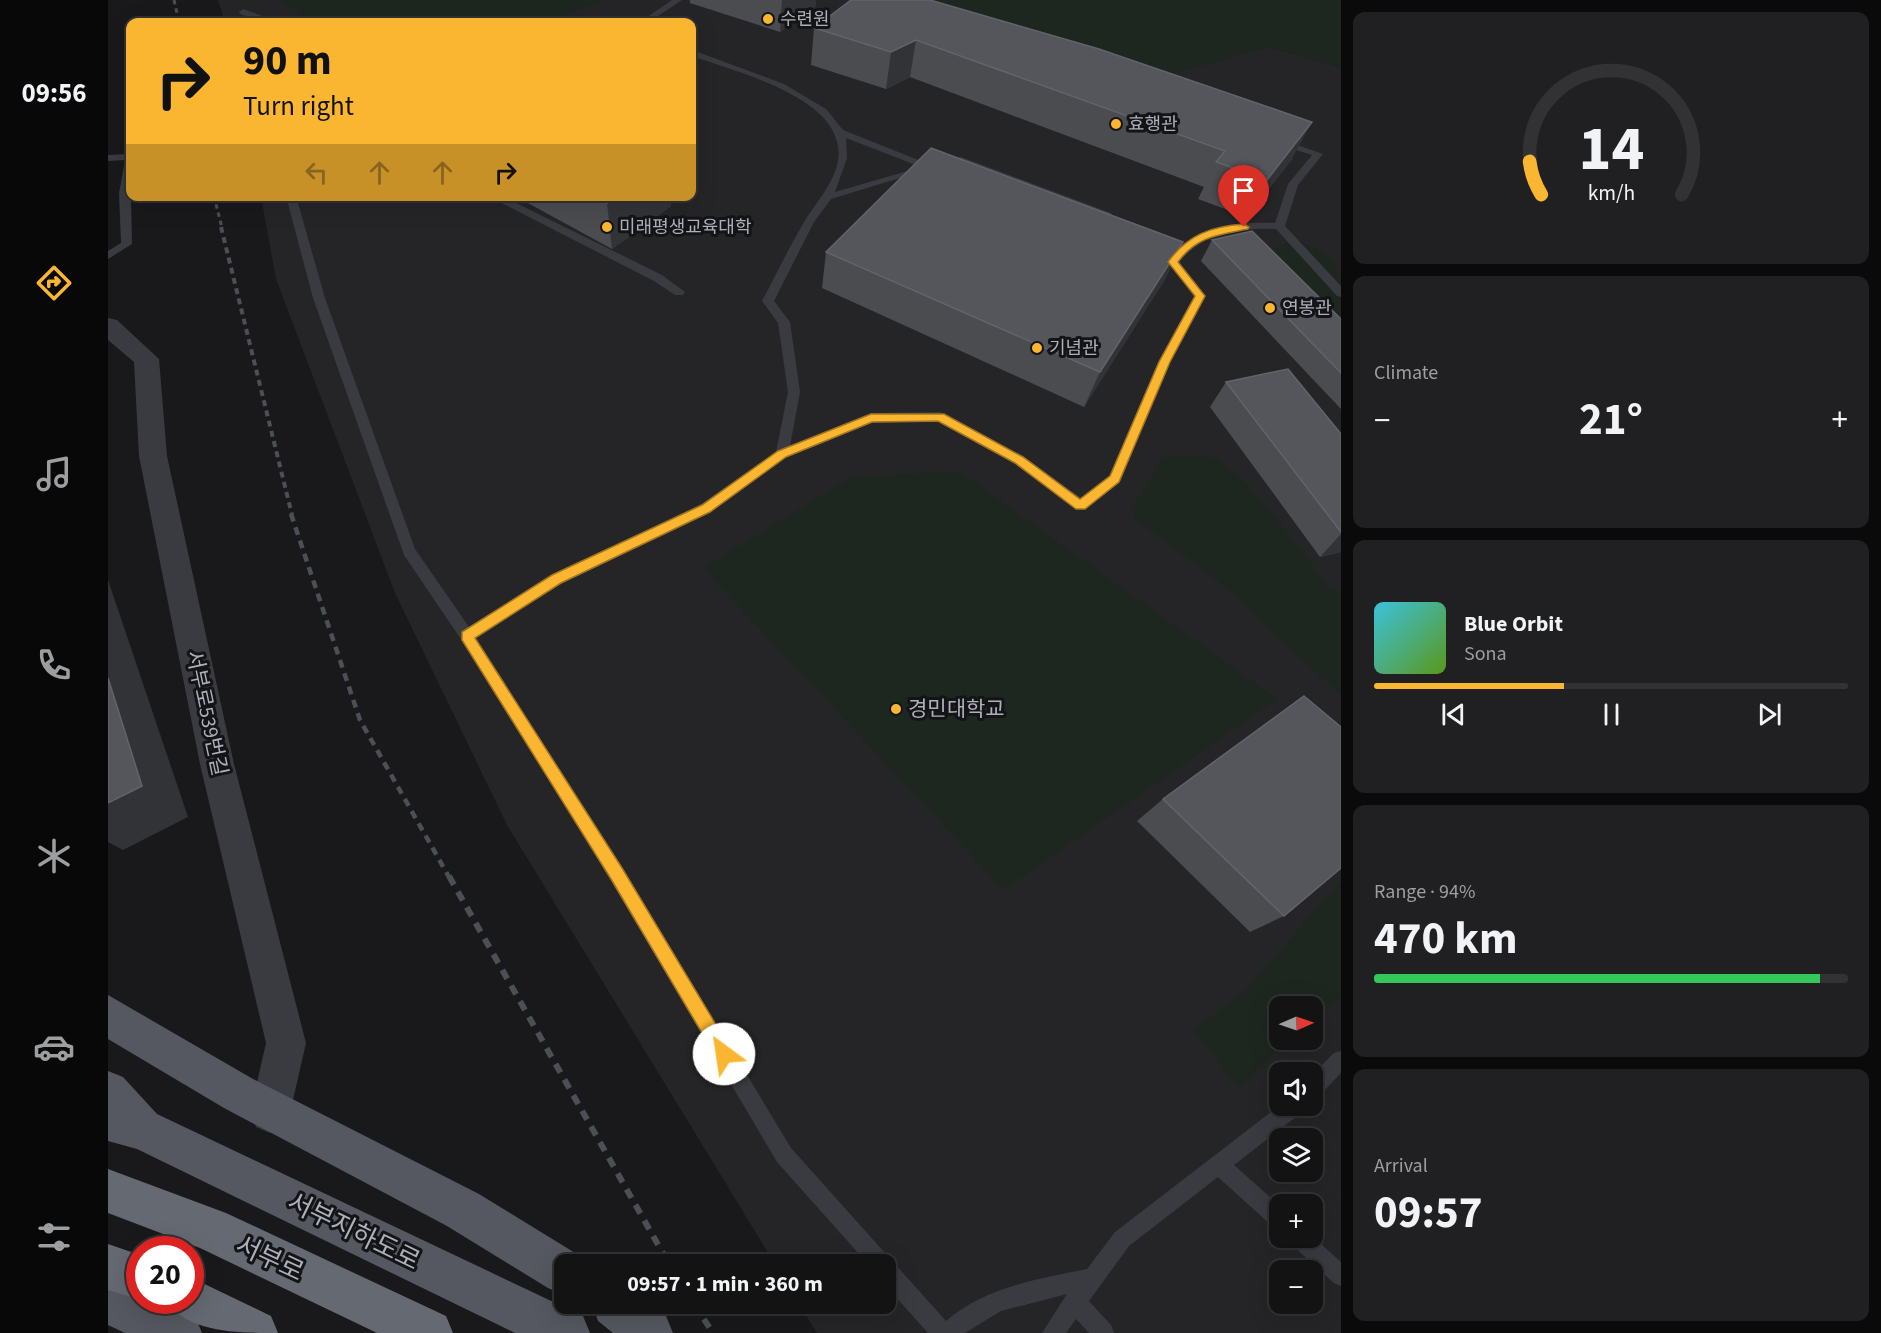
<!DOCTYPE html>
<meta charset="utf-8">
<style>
body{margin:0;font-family:"Source Sans 3","Noto Sans KR",sans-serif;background:#202022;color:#f1f3f6;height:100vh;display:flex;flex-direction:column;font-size:22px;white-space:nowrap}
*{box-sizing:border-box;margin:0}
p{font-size:20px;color:#9d9ea0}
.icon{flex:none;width:33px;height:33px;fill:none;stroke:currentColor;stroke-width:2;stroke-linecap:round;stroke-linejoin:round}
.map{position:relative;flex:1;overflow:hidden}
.details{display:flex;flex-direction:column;gap:12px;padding:12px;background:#0a0a0b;width:540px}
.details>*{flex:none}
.banner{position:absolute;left:18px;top:18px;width:570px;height:183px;border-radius:12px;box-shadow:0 6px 24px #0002,0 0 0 2px #323234;background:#fbb631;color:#111;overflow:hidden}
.needle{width:39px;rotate:88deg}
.buttons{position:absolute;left:1161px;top:996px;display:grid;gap:12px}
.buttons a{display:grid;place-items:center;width:54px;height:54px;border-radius:12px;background:#131314;box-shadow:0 6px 24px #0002,0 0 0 2px #323234;font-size:30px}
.speed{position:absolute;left:18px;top:1236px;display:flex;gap:12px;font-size:30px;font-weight:700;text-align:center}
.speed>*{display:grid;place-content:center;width:78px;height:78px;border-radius:50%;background:#131314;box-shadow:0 6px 24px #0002,0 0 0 2px #323234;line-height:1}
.speed .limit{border:9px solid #d22;background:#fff;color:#111}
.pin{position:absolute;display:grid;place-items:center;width:51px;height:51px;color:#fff;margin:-62px -26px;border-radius:50% 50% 50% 0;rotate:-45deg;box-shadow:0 0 6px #0007}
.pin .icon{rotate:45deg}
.me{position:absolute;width:66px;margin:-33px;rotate:329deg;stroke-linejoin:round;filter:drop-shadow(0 0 4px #0008)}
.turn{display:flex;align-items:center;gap:21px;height:126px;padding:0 18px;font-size:27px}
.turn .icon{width:78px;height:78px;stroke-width:2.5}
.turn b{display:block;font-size:42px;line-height:51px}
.lanes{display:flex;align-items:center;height:57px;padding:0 18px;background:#0003;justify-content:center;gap:30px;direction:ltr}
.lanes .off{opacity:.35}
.big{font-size:45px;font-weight:700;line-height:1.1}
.details .tile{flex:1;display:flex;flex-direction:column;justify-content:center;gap:9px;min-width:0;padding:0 21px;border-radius:12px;background:#202022}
.details .dial{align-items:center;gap:0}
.dial svg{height:156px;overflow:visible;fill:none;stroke:#323234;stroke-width:7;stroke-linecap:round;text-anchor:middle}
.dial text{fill:#f1f3f6;stroke:none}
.song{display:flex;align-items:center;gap:18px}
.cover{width:72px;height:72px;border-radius:9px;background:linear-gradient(135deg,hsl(190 70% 55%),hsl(90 70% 35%))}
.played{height:6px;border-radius:3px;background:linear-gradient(90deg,#fbb631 40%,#323234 40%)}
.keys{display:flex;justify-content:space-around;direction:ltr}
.heat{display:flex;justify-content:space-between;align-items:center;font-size:33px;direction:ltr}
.charge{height:9px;border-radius:4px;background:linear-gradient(90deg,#34c759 94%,#323234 0)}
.trip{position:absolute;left:446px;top:1254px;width:342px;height:60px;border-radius:12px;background:#131314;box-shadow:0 6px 24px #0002,0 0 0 2px #323234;font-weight:700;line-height:60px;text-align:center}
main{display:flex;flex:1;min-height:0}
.tabs{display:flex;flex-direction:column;width:108px;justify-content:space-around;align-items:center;background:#080808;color:#9d9ea0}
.tabs .icon{width:42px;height:42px}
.tabs .selected{color:#fbb631}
.tabs b{font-size:27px;color:#f1f3f6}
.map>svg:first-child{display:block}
.built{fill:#252528;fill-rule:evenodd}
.green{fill:#1e271f}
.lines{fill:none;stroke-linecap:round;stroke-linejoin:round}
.lane{fill:#3a3b40;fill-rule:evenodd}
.street{fill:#3a3b40;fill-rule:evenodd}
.primary{fill:#555860;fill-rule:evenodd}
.highway{fill:#656972;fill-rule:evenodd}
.rail-far3{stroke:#4c4f56;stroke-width:3;stroke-dasharray:4.5 4;stroke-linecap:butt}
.rail-far2{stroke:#4c4f56;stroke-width:4;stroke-dasharray:6 4.5;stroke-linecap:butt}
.rail-far1{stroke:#4c4f56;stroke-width:4.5;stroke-dasharray:8 6;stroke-linecap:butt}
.rail{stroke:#4c4f56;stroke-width:6;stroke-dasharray:10 8;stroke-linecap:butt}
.wall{fill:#4a4c50}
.shaded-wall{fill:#323336}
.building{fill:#55565c;stroke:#62646a;stroke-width:1.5}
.route{fill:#fbb631;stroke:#a37620;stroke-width:1.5}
.poi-dot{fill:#fbb631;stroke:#141416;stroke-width:2}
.labels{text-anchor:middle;stroke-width:6;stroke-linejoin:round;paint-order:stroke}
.far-poi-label{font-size:18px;fill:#abb0bb;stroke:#141416;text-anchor:start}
.poi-label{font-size:21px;fill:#abb0bb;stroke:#141416;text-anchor:start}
.street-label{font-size:21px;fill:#abb0bb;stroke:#141416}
.near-street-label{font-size:26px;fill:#abb0bb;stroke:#141416}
</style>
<main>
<nav class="tabs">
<b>09:56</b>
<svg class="icon selected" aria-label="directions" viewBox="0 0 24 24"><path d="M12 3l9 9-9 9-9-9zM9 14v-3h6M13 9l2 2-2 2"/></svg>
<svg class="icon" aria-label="music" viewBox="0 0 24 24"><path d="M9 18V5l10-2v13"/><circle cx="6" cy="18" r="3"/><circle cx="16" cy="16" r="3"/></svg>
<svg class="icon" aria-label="phone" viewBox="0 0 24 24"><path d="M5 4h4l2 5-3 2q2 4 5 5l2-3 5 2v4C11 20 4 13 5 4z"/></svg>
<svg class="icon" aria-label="climate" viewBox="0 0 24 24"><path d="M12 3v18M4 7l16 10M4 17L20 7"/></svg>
<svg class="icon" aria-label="car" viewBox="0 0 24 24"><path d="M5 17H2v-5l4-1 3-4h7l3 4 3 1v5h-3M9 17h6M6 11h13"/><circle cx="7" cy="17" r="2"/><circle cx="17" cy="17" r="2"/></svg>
<svg class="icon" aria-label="filters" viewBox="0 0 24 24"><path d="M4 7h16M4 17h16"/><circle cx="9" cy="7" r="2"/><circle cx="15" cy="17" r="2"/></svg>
</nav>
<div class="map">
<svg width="1233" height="1333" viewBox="0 0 1233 1333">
<rect width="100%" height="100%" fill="#19191b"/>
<path class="built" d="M110 0H808L1045 78 1161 47 1233 67V1333H709L691 1304H777V1264H667L399 825 287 593 168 279 153 197 584 196V22H117ZM1172 1006H1204V1040H1172ZM1172 1072H1204V1106H1172ZM1172 1138H1204V1172H1172ZM1172 1204H1204V1238H1172ZM1172 1270H1204V1304H1172Z"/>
<g class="green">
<path d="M171 0H496L442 22H207Z"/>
<path d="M808 0H1233V67L1161 47 1046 78Z"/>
<path d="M1188 240 1217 252 1233 276V339L1150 254Z"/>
<path d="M1054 457C1070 457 1091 454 1105 458 1133 465 1202 563 1222 589L1233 592V695L1111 582 1027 519 1023 507 1040 486Z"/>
<path d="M852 472 1169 699 896 890 595 568 746 476Z"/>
<path d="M1233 881V999L1205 1018 1204 1006H1172V1040H1180L1131 1089 1086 1030 1140 988Z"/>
</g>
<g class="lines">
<g class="lane">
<path d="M564 0H574L541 22H532Z"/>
<path d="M135 9 166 20 167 22H156L132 14 131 12Z"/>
<path d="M584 50 676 84 718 109 735 130 828 167 723 199 706 222 666 301 682 322 692 392 682 446 763 413 832 412 916 457 973 498 1002 475 1050 362 1086 296 1061 264V260C1089 227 1126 221 1167 223L1180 184 1204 155 1169 144V140H1175L1215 154 1190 185 1177 226 1233 286V297L1229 296 1168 229C1130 228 1097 232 1071 262L1098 296 1062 362 1012 482 978 509H968L906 463 830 422 764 423 679 457 603 512 454 583 368 638 514 867 683 1148 838 1321C877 1287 930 1279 979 1269L1007 1232 1172 1105 1195 1106 1193 1113 1126 1165 1172 1206V1230L1165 1227 1110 1177 1021 1246 981 1301 1003 1325 1006 1333H981L968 1319 958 1333H934L959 1294 893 1311 857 1333H820L777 1285V1264H760L669 1162 502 879 373 669 296 555 205 298 178 196H188L217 298 307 549 361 627 444 575 593 504 668 452 680 392 670 323 654 301C668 275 680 249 695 224 708 201 735 175 730 146 722 94 625 71 584 56ZM738 138 813 167 727 192 739 158Z"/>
<path d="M22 154 24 244 0 259V251L13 243 11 193 17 160 0 161V155Z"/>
<path d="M853 157 1003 213 1004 215 995 217 849 162V158Z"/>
<path d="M380 196H394L554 275 577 292 575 295H567L546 281Z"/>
<path d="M1233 1051V1073L1211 1096 1204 1098V1075L1226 1053Z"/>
<path d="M1204 1236 1233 1262V1286L1226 1283 1184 1245 1181 1238Z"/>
</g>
<path class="street" d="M0 318 9 320 51 359 59 456 126 764 198 1043 182 1113 176 1127 162 1133 148 1127 142 1113 158 1043 92 764 31 456 26 362 0 340Z"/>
<g class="primary">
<path d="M0 995 145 1079 371 1194 472 1256 476 1264H456V1295L440 1288 339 1226 116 1108 0 1039Z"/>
<path d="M0 1071 15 1077 49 1114 475 1316 482 1333H407L29 1149 0 1141Z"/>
<path d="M0 1278 32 1291V1300H52L87 1316 94 1333H17L0 1325Z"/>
<path d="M484 1304H543L558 1316 565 1333H505L490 1321Z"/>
</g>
<g class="highway">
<path d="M0 1169 118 1213 338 1316 345 1333H269L92 1248 0 1213Z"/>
<path d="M0 1244 32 1255 33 1300 0 1290Z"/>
<path d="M82 1277 163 1316 170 1333C131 1333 77 1333 59 1300H82Z"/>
</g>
<g class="rail-far3">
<path d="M66 0 71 22"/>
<path d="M106 196 114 228"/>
</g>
<path class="rail-far2" d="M113 227 184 515"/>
<path class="rail-far1" d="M183 514 252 720 341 877"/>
<g class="rail">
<path d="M341 876 561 1264"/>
<path d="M586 1304 605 1333"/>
</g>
</g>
<g class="wall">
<path d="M582 0H708V6L672 32 582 3Z"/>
<path d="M743 0 1184 159 1139 217 1090 199 1096 187 802 77 778 89 703 65 706 28Z"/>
<path d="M407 196H562L563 206 504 249Z"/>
<path d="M1104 240 1233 319V409L1093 261Z"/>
<path d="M1075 242 1057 279 976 407 714 288 718 252Z"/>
<path d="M1118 382 1233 434V552L1212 557 1102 407Z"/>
<path d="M1055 799 1176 916 1142 932 1029 821Z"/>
</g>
<g class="shaded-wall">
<path d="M674 0H708V6L672 32Z"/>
<path d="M808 40 802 77 778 89 783 52Z"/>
<path d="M1204 122 1184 159 1139 217 1159 180Z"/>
<path d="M508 196H562L563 206 504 249 499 203Z"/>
<path d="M1075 242 1057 279 976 407 992 372Z"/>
<path d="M1233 534V552L1212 557Z"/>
<path d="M0 580 80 817 15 850 0 842Z"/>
</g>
<g class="building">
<path d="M743 0H822L991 49 1204 122 1159 180 1108 162 1117 151 808 40 783 52 706 28Z"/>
<path d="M823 148 1075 242 992 372 718 252Z"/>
<path d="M486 196H508L499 203Z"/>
<path d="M1144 231 1233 319V373L1104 240Z"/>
<path d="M1180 369 1233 434V532L1118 382Z"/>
<path d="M0 678 34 786 0 803Z"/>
<path d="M1196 696 1233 727V868L1176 916 1055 799Z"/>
</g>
<path class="route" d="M1136 224 1141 227 1140 229C1110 235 1089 236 1070 262L1097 296 1062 362 1011 482 977 509H968L907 463 830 421 764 422 678 457 602 512 453 583 367 638 514 868 622 1048 625 1054 622 1060 616 1063 610 1060 503 879 354 640V632L444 575 594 505 670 451 763 414H836L915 457 972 499 1002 476 1051 362 1087 296 1060 262C1079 235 1104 226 1136 224Z"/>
<g class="poi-dot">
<circle cx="660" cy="19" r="6"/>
<circle cx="1008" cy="124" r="6"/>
<circle cx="499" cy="227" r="6"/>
<circle cx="1162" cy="308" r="6"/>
<circle cx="929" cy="348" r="6"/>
<circle cx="788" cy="709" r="6"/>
</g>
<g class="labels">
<g class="far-poi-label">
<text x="672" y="25">수련원</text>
<text x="1020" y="130">효행관</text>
<text x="511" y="233">미래평생교육대학</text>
<text x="1174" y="314">연봉관</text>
<text x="941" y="354">기념관</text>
</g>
<g class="poi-label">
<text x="800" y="716">경민대학교</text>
</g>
<g class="street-label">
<text transform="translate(99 713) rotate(78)" y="7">서부로539번길</text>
</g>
<g class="near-street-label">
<text transform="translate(246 1231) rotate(26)" y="9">서부지하도로</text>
<text transform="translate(162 1258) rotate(25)" y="9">서부로</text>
</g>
</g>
</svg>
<div class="buttons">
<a><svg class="needle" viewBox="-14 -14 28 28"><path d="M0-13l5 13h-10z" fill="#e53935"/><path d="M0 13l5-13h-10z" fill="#9d9ea0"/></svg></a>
<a><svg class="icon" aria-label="sound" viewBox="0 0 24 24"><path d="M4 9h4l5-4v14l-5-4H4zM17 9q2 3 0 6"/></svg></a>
<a><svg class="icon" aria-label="layers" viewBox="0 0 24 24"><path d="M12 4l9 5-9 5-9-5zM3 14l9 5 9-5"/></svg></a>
<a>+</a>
<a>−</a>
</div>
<div class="speed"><div class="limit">20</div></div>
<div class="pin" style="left:1136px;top:227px;background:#d93025"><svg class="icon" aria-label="arrive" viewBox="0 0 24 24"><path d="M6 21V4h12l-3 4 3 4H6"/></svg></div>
<svg class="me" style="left:616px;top:1054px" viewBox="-20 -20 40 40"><circle r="19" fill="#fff"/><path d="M0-13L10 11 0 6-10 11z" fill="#fbb631"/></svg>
<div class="trip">09:57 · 1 min · 360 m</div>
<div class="banner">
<div class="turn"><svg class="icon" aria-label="right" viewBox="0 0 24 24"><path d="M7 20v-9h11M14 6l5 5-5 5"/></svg><div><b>90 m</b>Turn right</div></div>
<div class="lanes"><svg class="icon off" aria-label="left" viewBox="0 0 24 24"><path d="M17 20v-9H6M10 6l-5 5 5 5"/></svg><svg class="icon off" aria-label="ahead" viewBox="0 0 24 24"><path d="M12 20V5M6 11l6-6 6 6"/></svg><svg class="icon off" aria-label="ahead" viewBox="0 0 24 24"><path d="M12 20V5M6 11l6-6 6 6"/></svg><svg class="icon" aria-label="right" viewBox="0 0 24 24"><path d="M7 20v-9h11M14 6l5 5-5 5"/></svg></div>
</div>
</div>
<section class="details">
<div class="tile dial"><svg viewBox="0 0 100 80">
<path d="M14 69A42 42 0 1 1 86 69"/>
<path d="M14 69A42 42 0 0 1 8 52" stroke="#fbb631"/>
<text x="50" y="56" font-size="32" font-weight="700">14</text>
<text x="50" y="72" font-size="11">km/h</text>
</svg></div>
<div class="tile"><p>Climate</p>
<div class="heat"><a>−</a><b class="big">21°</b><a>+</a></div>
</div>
<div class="tile">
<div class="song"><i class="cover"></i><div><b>Blue Orbit</b><p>Sona</p></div></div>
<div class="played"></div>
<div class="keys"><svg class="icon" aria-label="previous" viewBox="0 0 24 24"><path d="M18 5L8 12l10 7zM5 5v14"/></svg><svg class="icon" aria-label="pause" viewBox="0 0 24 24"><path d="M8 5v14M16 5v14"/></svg><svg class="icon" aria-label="next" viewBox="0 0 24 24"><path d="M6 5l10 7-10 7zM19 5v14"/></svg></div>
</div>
<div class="tile"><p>Range · 94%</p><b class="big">470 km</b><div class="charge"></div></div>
<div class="tile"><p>Arrival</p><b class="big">09:57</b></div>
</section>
</main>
